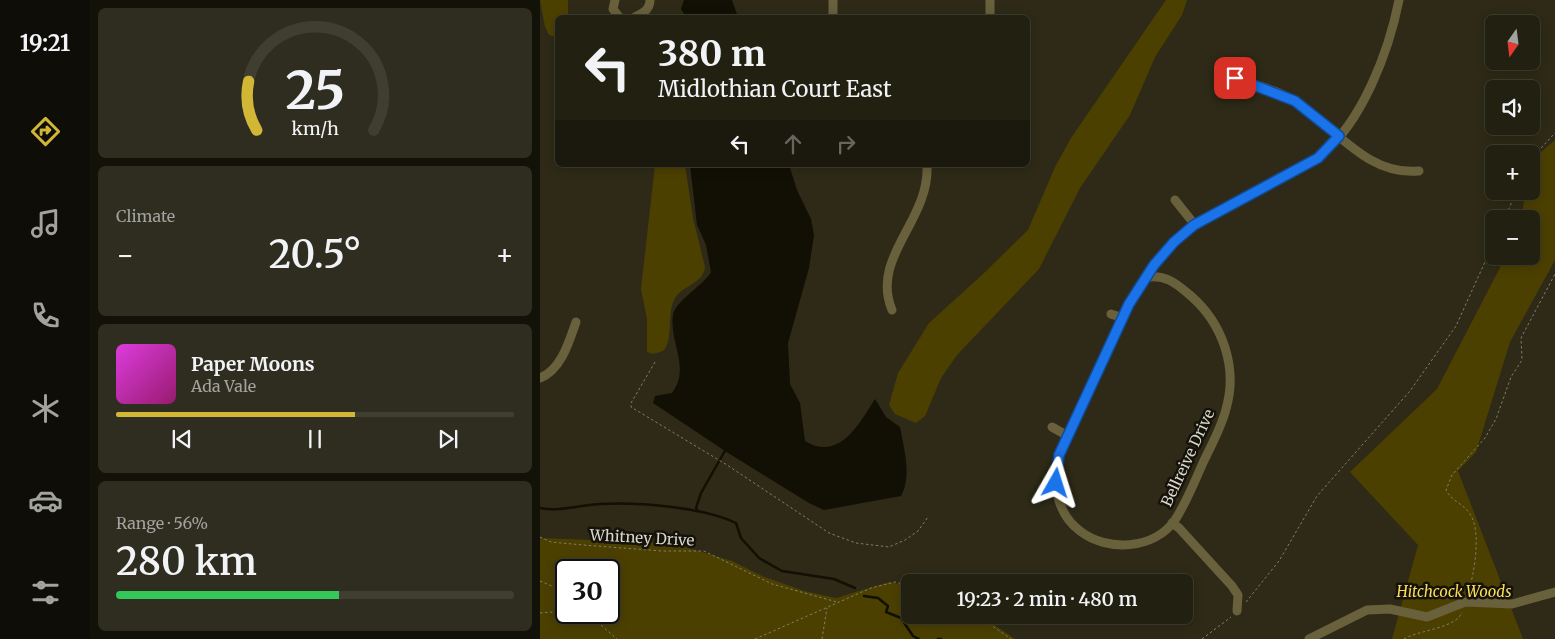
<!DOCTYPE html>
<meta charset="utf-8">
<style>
body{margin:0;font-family:Merriweather,serif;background:#2e2d1f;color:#f1f3f6;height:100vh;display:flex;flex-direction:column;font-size:19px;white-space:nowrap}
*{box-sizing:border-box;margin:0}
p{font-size:16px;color:#a2a39f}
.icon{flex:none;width:28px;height:28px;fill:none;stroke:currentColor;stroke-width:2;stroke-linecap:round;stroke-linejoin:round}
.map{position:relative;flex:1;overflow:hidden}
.side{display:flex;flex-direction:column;gap:8px;padding:8px;background:#131209;width:450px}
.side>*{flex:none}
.hud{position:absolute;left:15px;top:15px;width:475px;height:152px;border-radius:8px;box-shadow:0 2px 12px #0003,0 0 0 1px #3f3e31;background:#222011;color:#f1f3f6;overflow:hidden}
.needle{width:32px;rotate:194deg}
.controls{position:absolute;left:945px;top:15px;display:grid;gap:10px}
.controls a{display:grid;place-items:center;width:55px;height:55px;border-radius:8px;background:#222011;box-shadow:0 2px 12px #0003,0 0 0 1px #3f3e31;font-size:25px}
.speed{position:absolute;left:15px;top:559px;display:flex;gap:10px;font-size:25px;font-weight:700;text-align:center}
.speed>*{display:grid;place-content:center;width:65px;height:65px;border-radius:50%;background:#222011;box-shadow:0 2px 12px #0003,0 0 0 1px #3f3e31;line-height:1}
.speed .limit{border:2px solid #111;border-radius:8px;background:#fff;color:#111}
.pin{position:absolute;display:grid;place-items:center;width:42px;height:42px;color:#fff;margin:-21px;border-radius:10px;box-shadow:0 2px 8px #0006}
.me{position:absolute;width:55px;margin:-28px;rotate:6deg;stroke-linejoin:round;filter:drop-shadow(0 0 4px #0008)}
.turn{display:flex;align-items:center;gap:18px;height:105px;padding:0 20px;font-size:22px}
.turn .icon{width:65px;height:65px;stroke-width:2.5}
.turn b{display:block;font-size:35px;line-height:42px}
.lanes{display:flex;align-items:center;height:48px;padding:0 20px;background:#0003;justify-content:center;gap:25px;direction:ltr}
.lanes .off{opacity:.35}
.big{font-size:38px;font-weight:600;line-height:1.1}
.side .tile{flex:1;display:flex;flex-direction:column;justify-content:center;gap:8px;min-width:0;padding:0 18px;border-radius:8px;background:#2e2d1f}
.side .dial{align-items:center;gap:0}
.dial svg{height:130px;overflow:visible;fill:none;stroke:#3f3e31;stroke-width:7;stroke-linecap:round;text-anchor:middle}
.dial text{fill:#f1f3f6;stroke:none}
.song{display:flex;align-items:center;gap:15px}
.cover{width:60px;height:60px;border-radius:8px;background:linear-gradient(135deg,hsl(300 70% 55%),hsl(320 70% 35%))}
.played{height:5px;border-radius:2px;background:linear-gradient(90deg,#d2b736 60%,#3f3e31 60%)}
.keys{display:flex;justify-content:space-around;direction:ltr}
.heat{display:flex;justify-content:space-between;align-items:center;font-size:28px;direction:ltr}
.charge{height:8px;border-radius:4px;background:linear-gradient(90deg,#34c759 56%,#3f3e31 0)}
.trip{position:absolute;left:361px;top:574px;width:292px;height:50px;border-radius:8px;background:#222011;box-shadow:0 2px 12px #0003,0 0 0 1px #3f3e31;font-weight:600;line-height:50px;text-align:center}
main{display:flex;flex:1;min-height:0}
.menu{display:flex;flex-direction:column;width:90px;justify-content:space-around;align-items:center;background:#0e0d07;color:#a2a39f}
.menu .icon{width:35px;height:35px}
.menu .selected{color:#d2b736}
.menu b{font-size:22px;color:#f1f3f6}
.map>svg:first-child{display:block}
.green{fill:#4c4000;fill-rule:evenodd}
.water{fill:#120f04}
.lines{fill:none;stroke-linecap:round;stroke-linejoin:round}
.stream{stroke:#120f04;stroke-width:2.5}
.path{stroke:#807d6e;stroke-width:1;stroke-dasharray:2.5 2.5;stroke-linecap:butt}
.minor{stroke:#69603c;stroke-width:9}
.route-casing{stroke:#114b97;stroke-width:12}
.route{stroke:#1a73e8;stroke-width:9}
.labels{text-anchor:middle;stroke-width:5;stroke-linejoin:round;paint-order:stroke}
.street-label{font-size:15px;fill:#d9d7cb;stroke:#14120a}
.park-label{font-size:15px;font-style:italic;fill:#f8dc5a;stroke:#14120a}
</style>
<main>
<nav class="menu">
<b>19:21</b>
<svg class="icon selected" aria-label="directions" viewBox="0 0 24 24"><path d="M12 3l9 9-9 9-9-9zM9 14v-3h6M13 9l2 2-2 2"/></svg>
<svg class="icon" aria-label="music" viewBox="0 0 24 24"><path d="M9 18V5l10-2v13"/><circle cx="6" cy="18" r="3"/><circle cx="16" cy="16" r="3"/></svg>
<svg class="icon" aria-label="phone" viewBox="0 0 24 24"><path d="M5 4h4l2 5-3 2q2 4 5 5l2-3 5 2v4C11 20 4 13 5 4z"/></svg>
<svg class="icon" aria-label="climate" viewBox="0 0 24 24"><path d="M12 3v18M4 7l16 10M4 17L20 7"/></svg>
<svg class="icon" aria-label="car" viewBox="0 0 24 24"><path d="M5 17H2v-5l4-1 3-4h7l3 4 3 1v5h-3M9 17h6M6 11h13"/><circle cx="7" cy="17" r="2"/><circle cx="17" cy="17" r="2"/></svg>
<svg class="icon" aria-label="filters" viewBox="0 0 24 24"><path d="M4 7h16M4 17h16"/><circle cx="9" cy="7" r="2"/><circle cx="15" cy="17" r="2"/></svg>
</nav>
<section class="side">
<div class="tile dial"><svg viewBox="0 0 100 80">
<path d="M14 69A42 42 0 1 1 86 69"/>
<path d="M14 69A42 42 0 0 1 9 39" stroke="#d2b736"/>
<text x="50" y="56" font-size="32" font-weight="700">25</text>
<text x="50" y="72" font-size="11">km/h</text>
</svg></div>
<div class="tile"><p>Climate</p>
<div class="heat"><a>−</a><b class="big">20.5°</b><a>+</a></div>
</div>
<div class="tile">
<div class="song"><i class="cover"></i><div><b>Paper Moons</b><p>Ada Vale</p></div></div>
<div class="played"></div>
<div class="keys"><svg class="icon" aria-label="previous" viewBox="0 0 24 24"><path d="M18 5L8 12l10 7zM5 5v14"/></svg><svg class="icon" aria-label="pause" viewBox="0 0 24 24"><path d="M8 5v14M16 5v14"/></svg><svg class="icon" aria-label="next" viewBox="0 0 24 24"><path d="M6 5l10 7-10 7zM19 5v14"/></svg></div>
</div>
<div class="tile"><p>Range · 56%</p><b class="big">280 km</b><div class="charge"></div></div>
</section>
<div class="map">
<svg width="1015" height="639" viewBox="0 0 1015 639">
<rect width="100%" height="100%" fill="#2e2a17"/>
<g class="green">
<path d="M0 0H28V17L18 18 17 37 9 35 5 27Z"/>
<path d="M626 0H647L642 15 615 57 590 115 540 188 499 269 417 355 401 378 385 416 376 423 355 414 349 405 358 373 389 323 442 275 488 230 515 167 531 138Z"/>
<path d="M1015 140V260L970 342 936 452 918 471 983 639H852L878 545 810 472 897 389 966 256H991V219H981L986 191H991L993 159Z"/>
<path d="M115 165H145L153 218 165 267C163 285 141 285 134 300 127 313 133 341 124 350 122 352 116 353 113 354L107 352V319L101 289Z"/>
<path d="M0 538 132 543 192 561 222 576 264 591 296 598 349 582 370 586V615H440L475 639H0ZM26 570H69V612H26Z"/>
</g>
<g class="water">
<path d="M144 0H192L198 17H146L141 9Z"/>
<path d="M150 165H249L257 190 271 219 274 235 269 268 248 343 250 384 260 403 265 441C299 462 319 424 335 399L346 417 360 427C364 449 372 476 361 496L284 510 269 503 185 451 113 403 115 396 132 393C151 367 129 343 133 315 135 301 163 286 171 272L166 245 157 225Z"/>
</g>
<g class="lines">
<g class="stream">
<path d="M0 508C20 512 40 505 61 504 97 502 163 507 196 523L201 538 219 558 242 571 294 579 315 588"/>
<path d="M158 511 156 508 161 493 186 449"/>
<path d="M324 596 338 598 348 606 346 612 361 618 373 636 379 639"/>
<path d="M398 639H401"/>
</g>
<g class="path">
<path d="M991 159 1015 133"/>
<path d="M964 219 977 191"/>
<path d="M115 362 91 403V407L187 465 289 533 316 543 349 547 365 540 378 531 388 517"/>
<path d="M0 537 11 542 43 545 122 551H164L232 584 297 602"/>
<path d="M0 581 26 592"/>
<path d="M928 594C934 574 942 532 930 514 923 503 911 501 906 490L912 475 945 438 956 419 971 377 982 360 981 338 1015 274"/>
<path d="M706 602 739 561 777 496 870 391 916 326 954 242"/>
<path d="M46 612 77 639"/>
<path d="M0 613 11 612 58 625"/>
<path d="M437 615 471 639"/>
<path d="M215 639 331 588 355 582 370 586"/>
<path d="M282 639 287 608"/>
<path d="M662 639 691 617"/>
<path d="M864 639C879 630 917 628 922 612"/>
</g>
<g class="minor">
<path d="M75 0 73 9 80 18"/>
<path d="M450 0V18"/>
<path d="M93 18C102 14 110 10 110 0"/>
<path d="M293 18V0"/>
<path d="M695 78C715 85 738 90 756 102 796 128 827 176 879 171"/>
<path d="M635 200 655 225"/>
<path d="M604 278C624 273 636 283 651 296 683 324 698 368 686 409 681 429 670 447 662 465 654 483 646 503 635 520 614 550 567 552 540 531 516 513 512 482 519 455L596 291C632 232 668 216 727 186 744 177 764 168 780 156 822 123 849 51 859 0"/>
<path d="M352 310C330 257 390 221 387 165"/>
<path d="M571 314 583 318"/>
<path d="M0 378C21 370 29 342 36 322"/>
<path d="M512 427 528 436"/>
<path d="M632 523 639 528 692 586 698 595 697 611"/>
<path d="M769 639 827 610 850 609 887 617 925 602 972 604 1015 592"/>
</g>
</g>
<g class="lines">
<g class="route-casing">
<path id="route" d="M516 483 519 455 589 304 614 265 634 242 654 225 778 158 799 136 755 101 695 78"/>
</g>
<use href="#route" class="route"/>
</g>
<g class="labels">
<g class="street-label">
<text transform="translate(648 458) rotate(-65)" y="5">Bellreive Drive</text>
<text transform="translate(102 538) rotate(3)" y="5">Whitney Drive</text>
</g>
<g class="park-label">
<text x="914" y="597">Hitchcock Woods</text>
</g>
</g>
</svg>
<div class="controls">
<a><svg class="needle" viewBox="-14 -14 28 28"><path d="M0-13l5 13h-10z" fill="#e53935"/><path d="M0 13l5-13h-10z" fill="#a2a39f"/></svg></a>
<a><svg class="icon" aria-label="sound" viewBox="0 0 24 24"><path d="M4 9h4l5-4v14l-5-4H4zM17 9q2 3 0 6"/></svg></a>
<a>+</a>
<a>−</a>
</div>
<div class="speed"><div class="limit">30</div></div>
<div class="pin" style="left:695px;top:78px;background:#d93025"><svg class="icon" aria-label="arrive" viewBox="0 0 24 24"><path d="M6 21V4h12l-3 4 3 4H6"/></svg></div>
<svg class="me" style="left:516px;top:483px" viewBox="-20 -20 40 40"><path d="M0-17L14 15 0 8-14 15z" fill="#1a73e8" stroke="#fff" stroke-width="4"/></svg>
<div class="trip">19:23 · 2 min · 480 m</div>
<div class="hud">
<div class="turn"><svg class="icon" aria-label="left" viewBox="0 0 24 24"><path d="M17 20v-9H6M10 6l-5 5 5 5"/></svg><div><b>380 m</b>Midlothian Court East</div></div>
<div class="lanes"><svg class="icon" aria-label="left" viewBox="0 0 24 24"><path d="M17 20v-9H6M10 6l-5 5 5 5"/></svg><svg class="icon off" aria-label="ahead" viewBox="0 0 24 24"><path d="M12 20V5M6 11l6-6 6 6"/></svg><svg class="icon off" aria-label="right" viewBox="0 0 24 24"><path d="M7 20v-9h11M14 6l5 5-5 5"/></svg></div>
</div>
</div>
</main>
